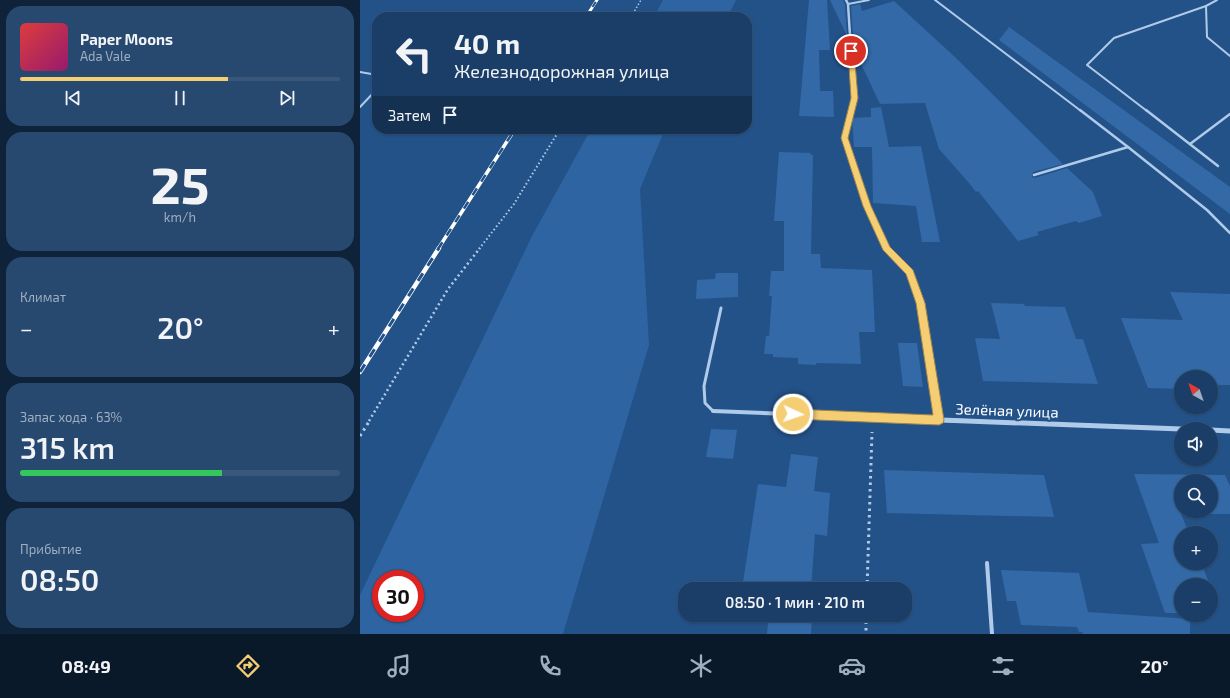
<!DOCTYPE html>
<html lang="ru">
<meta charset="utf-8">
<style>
body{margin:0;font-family:"Exo 2",sans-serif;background:#274970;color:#f1f3f6;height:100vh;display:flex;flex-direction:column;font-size:15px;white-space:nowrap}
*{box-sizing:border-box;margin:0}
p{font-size:13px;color:#9faec0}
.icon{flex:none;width:22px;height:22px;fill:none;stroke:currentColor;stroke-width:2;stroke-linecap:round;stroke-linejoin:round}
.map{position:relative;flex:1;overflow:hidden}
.side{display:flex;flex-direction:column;gap:6px;padding:6px;background:#0e2239;width:360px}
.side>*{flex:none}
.banner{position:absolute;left:12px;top:12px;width:380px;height:122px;border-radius:16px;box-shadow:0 1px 3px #0004,0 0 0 1px #38577b;background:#1a3e67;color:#f1f3f6;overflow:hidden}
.needle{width:26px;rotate:320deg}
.buttons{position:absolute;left:814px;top:370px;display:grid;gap:8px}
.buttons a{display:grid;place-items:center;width:44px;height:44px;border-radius:50%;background:#1a3e67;box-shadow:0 1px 3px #0004,0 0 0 1px #38577b;font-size:20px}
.speed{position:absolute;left:12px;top:570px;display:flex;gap:8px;font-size:20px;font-weight:700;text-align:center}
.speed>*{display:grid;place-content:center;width:52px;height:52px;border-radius:50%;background:#1a3e67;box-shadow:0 1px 3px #0004,0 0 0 1px #38577b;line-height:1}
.speed .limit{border:6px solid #d22;background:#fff;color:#111}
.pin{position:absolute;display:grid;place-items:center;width:34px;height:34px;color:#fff;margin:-17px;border:2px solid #fff;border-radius:50%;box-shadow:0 1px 4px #0007}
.me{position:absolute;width:44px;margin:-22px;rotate:93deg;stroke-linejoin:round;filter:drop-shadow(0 0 3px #0008)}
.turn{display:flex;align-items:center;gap:14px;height:84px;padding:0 16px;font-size:18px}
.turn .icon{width:52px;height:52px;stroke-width:2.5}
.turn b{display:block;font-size:28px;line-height:34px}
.then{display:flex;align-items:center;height:38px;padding:0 16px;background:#0003;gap:8px;font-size:15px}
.big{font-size:30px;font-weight:600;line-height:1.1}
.side .card{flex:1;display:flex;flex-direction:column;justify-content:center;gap:6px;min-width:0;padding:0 14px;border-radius:16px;background:#274970}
.side .dial{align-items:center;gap:0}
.dial b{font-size:52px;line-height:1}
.song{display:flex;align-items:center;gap:12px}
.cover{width:48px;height:48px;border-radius:6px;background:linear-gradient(135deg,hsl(0 70% 55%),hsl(320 70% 35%))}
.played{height:4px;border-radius:2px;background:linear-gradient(90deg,#f5cd73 65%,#38577b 65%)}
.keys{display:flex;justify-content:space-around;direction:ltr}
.heat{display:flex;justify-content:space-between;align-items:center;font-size:22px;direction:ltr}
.charge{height:6px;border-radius:3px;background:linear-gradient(90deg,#34c759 63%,#38577b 0)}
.trip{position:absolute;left:318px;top:582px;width:234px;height:40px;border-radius:16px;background:#1a3e67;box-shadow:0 1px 3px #0004,0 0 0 1px #38577b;font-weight:600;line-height:40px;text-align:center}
.dock{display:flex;height:64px;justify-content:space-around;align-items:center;background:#0a1929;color:#9faec0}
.dock .icon{width:28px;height:28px}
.dock .on{color:#f5cd73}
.dock b{font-size:18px;color:#f1f3f6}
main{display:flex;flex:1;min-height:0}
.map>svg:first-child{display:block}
.green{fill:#2d64a1;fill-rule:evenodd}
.building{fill:#3369a6;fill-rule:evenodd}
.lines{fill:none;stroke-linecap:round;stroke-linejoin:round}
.path-far3{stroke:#b0cbea;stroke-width:1.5;stroke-dasharray:1.5 2;stroke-linecap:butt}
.path-far2{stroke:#b0cbea;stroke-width:2;stroke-dasharray:1.5 2.5;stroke-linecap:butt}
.path-far1{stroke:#b0cbea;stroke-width:2.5;stroke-dasharray:2 3;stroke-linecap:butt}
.path{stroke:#b0cbea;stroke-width:3;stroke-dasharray:2.5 4;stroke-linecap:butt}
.service-far3{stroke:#b0cbea;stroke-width:2}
.service-far2{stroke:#b0cbea;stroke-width:2.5}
.service-far1{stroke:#b0cbea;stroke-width:3}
.service{stroke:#b0cbea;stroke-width:4}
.minor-far3{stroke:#b0cbea;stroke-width:2.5}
.minor-far2{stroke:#b0cbea;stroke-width:3.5}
.minor-far1{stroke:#b0cbea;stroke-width:4}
.minor{stroke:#b0cbea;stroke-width:5}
.rail-far2-casing{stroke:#fff;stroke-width:3}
.rail-far1-casing{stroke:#fff;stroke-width:3.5}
.rail-casing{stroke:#fff;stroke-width:4.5}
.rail-far2{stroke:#235289;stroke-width:2;stroke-dasharray:6;stroke-linecap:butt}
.rail-far1{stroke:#235289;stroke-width:2.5;stroke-dasharray:8;stroke-linecap:butt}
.rail{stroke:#235289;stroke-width:3;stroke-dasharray:9;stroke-linecap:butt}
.route{fill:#f5cd73;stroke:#9f854b}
.labels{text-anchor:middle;stroke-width:4;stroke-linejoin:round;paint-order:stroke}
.street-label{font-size:15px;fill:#fff;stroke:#235289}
</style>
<main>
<section class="side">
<div class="card">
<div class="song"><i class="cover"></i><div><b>Paper Moons</b><p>Ada Vale</p></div></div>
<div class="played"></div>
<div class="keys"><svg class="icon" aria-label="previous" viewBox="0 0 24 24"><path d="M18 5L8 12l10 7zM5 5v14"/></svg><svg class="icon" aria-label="pause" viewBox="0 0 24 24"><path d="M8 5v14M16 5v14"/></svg><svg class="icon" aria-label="next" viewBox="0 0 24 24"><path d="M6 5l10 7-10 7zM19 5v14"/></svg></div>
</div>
<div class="card dial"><b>25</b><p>km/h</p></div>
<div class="card"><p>Климат</p>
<div class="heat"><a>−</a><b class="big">20°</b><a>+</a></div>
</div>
<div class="card"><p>Запас хода · 63%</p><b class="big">315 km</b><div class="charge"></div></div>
<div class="card"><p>Прибытие</p><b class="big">08:50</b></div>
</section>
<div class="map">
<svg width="870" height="634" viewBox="0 0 870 634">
<rect width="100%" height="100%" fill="#235289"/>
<g class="green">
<path d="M303 0H376L371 10 362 17H294Z"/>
<path d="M231 129H305L280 189 289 345 203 634H0V595L172 236ZM21 579H55V613H21Z"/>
</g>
<g class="building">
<path d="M449 0H467L470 50H459L460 91H473L474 117 439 116Z"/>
<path d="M470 0H483L485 5 487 36Z"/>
<path d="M534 1 596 58 703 164 673 172 672 177 675 178 707 168 733 192 742 216 719 223 716 221 677 232 679 235 658 241 618 191 616 192 609 183 579 149 565 103 520 104 494 49 491 6 500 4 502 11Z"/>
<path d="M649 27 870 187V214L639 40Z"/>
<path d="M521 107 529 147 561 146 580 242H562L556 206 513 203 512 147H494L492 118 511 117V108Z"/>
<path d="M419 152 451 153 450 155H453L451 254H460L461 268 512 270 515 332H499L501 364 456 363V365L438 364V358L413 357V354H404L406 336H409L412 296H409L411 271H424V221H414Z"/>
<path d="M356 273H378V297L336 299 337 280 355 279Z"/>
<path d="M810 292 870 294V385H851V377H821V389L788 388 761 318 823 320Z"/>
<path d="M631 303 664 304 665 306 705 307 716 339H723L738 384 623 381 615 338 640 339Z"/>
<path d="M538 343H557L563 387 543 386Z"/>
<path d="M351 429 377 430 373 459 346 457Z"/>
<path d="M431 454 458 457 454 491 470 493 467 536 455 534 451 589H382L398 484 426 487Z"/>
<path d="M524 470 684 475 694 517 527 513Z"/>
<path d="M774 474 865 475 870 486V514H821L829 533H821V563H841L850 585H821V613H805L781 544 799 543ZM821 481H851V511H821Z"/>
<path d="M641 570 719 573 728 612 830 619V634H723L722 632H719L717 627 661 625 656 601H647Z"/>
<path d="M409 615H452L451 634H407Z"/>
</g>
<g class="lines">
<path class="path-far3" d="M271 17 281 0"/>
<path class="path-far2" d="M119 249 154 204 200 129"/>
<path class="path-far1" d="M9 421 88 289 120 248"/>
<g class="path">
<path d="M0 436 10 420"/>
<path d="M507 589 512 432"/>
<path d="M506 615V634"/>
</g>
<g class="service-far3">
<path d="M575 0 721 111"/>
<path d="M488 4 509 0"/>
<path d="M846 6 847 37 870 56"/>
<path d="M0 72 17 75"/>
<path d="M0 107 17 89"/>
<path d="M787 111 727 65 754 38 846 6 857 0"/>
</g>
<g class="service-far2">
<path d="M720 110 768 147"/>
<path d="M786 110 858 166"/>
<path d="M830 144 870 114"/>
<path d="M674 175 768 147 847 210 870 233"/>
</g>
<path class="service-far1" d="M353 411 345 403 344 386 361 308"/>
<path class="service" d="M627 563 632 634"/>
<path class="minor-far3" d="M486 0 488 4 494 98 491 111"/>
<path class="minor-far2" d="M491 110 484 138 507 206 527 249"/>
<g class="minor-far1">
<path d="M526 248 550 272 561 303 579 420"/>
<path d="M353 411 607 421"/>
</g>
<g class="minor">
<path d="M581 420 821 429"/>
<path d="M851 430 870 431"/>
</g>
<g class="rail-far2-casing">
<path id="rail-far2" d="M226 17 237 0"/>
</g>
<g class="rail-far1-casing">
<path id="rail-far1" d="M78 249 155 129"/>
</g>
<g class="rail-casing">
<path id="rail" d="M0 372 79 248"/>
</g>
<use href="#rail-far2" class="rail-far2"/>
<use href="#rail-far1" class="rail-far1"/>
<use href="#rail" class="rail"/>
</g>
<path class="route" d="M491 49 494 51 498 98 488 138 511 206 530 247 553 270 565 303 584 420 583 423 579 425 433 419 429 417 428 414 429 411 433 409 573 415 556 303 546 274 523 250 503 206 481 138 491 98 488 51Z"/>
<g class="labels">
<g class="street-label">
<text transform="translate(647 411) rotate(2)" y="5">Зелёная улица</text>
</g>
</g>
</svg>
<div class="buttons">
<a><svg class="needle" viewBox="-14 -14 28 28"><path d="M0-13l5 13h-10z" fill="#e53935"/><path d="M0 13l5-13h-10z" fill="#9faec0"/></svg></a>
<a><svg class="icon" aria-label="sound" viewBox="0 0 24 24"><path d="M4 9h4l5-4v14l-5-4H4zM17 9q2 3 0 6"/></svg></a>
<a><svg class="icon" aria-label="search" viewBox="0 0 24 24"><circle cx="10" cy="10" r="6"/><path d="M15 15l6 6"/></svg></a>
<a>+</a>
<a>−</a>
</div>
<div class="speed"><div class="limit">30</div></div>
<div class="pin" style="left:491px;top:51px;background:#d93025"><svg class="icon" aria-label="arrive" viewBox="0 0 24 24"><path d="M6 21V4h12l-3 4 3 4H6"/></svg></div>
<svg class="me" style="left:433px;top:414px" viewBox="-20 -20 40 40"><circle r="17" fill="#f5cd73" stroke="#fff" stroke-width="3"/><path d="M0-11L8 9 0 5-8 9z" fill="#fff"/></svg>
<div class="trip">08:50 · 1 мин · 210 m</div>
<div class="banner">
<div class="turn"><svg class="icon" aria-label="left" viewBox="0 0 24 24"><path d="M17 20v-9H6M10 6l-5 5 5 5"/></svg><div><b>40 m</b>Железнодорожная улица</div></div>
<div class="then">Затем<svg class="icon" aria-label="arrive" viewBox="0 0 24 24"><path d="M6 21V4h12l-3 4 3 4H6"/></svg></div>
</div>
</div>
</main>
<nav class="dock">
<b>08:49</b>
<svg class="icon on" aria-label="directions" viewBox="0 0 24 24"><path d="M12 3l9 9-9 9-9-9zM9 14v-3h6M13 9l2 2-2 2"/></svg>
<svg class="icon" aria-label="music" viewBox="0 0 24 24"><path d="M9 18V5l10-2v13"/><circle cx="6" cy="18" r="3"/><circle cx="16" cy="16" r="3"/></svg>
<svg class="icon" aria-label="phone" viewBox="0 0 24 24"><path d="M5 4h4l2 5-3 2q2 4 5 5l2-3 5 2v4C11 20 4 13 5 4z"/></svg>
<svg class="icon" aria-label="climate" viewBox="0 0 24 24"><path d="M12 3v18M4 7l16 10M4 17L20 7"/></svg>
<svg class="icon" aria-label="car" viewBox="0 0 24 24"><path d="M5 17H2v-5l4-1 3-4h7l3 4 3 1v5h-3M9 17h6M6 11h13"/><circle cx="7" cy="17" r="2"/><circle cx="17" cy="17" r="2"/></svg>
<svg class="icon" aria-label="filters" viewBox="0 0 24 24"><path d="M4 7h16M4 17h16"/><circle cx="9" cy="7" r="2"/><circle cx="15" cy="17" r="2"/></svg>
<b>20°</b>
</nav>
